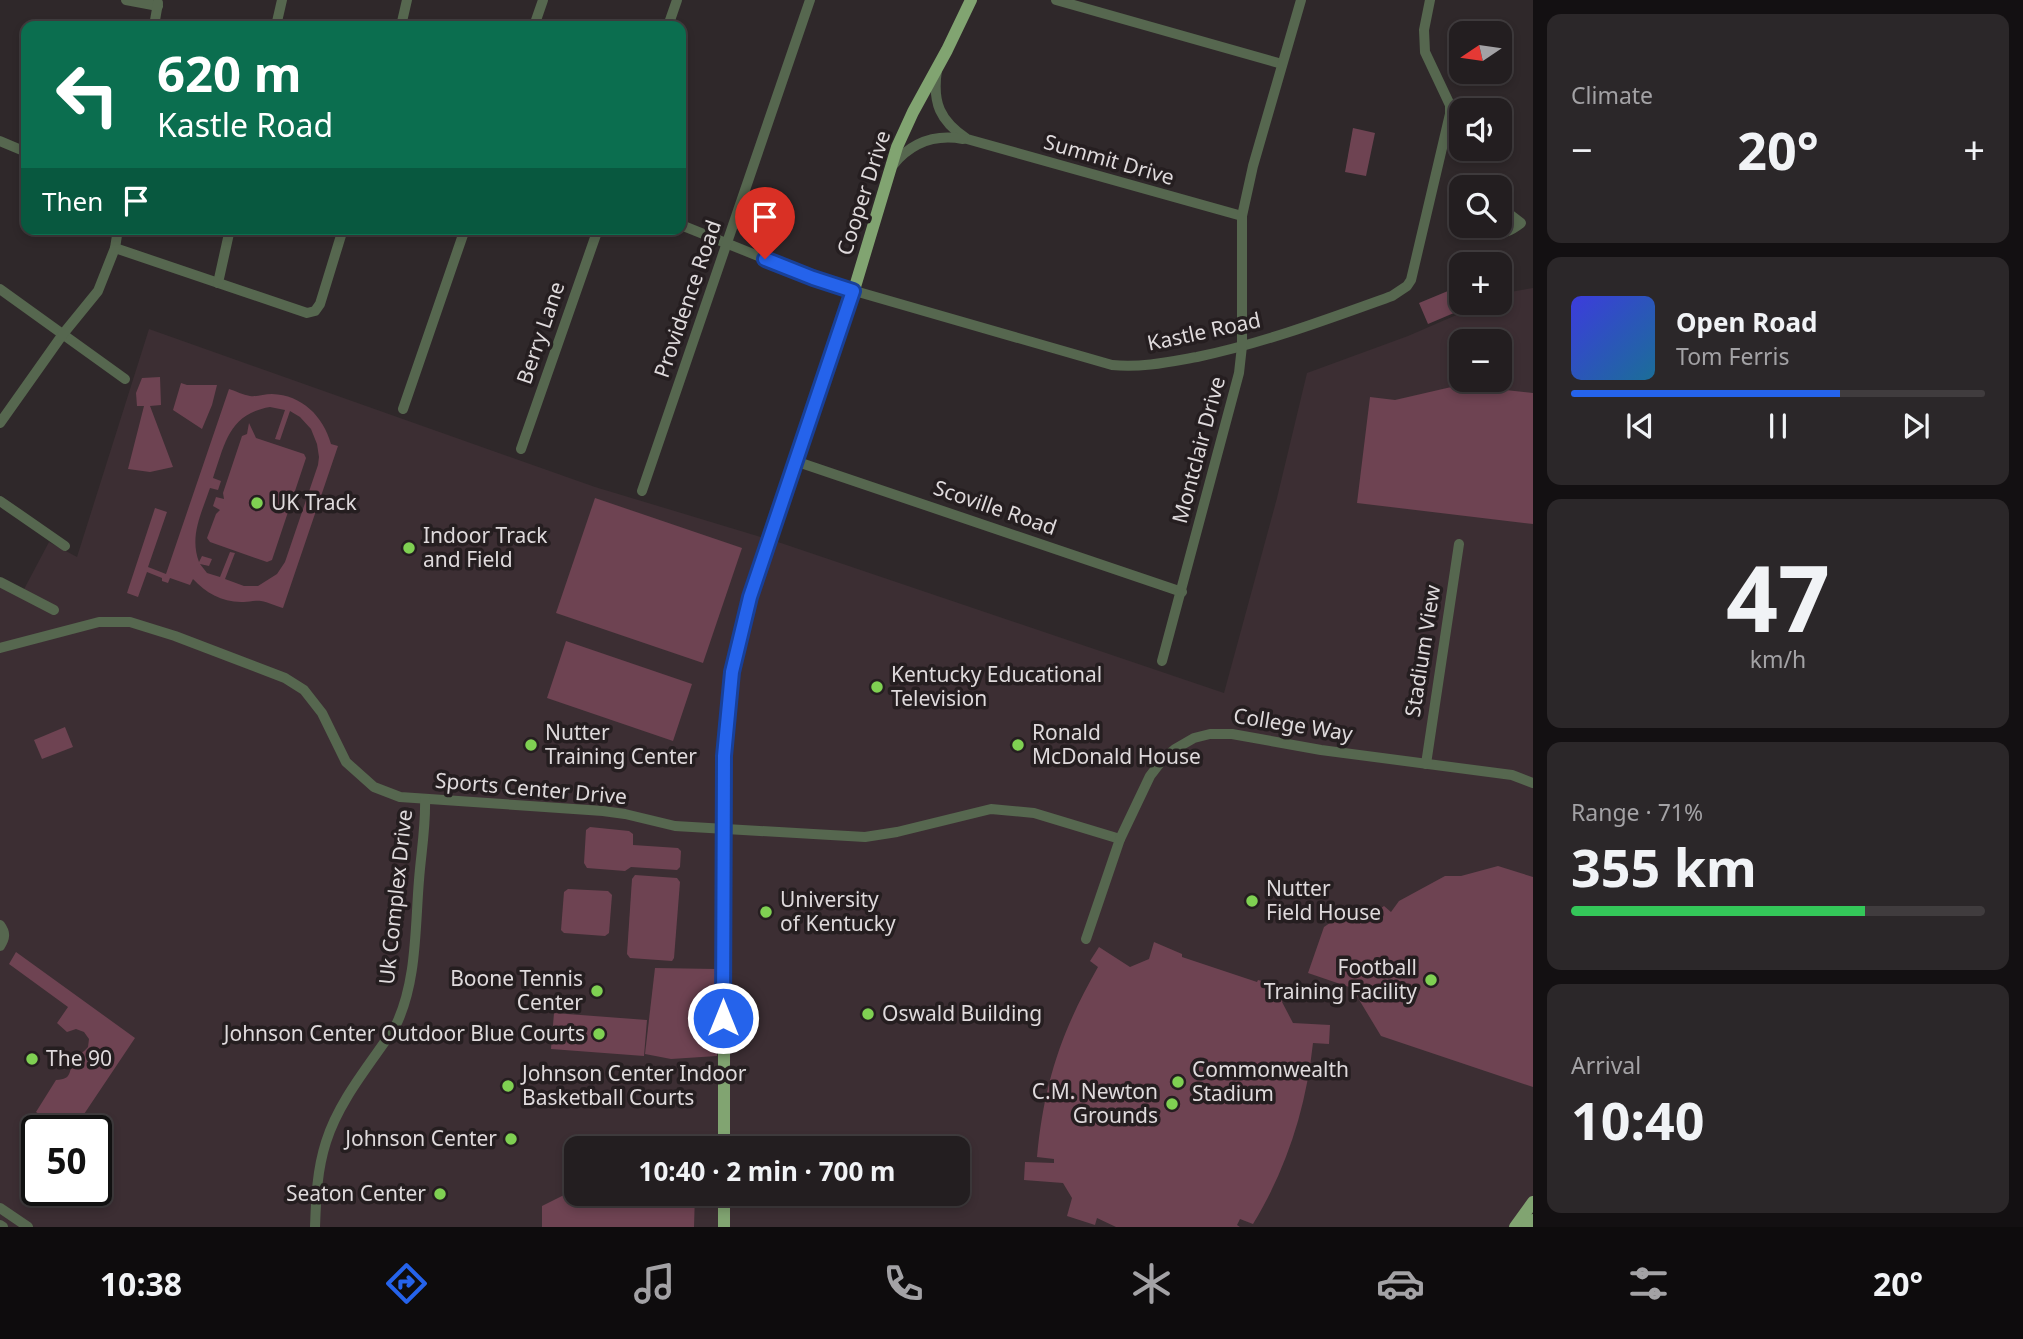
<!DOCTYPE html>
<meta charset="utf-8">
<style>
body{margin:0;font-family:"Noto Sans",sans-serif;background:#2b2729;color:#f1f3f6;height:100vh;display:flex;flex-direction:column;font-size:26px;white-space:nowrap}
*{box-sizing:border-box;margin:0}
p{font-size:23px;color:#a3a2a5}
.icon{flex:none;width:38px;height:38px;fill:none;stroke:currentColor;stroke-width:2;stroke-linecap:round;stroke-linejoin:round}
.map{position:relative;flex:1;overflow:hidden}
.details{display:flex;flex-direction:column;gap:14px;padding:14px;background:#131012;width:490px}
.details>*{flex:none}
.top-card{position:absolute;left:21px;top:21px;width:665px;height:214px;border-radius:14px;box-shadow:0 4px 10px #0003,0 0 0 2px #403c3e;background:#0b6e4f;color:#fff;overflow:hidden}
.needle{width:46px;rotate:257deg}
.controls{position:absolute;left:1449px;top:21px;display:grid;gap:14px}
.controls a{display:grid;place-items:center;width:63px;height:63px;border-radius:14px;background:#231e20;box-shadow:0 4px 10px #0003,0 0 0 2px #403c3e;font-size:35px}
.speed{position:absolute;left:21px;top:1115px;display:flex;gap:14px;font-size:35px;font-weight:700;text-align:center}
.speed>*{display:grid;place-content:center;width:91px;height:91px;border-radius:50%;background:#231e20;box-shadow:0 4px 10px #0003,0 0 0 2px #403c3e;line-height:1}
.speed .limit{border:4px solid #111;border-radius:10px;background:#fff;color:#111}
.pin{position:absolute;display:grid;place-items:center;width:60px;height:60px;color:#fff;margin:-72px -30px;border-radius:50% 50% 50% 0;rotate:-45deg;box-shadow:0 0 7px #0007}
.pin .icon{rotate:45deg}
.me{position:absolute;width:77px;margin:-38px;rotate:0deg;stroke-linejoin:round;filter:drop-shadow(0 0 5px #0008)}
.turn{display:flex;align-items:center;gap:24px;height:147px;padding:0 21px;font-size:32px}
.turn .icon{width:91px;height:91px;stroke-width:2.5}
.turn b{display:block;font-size:49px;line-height:60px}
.then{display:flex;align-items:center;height:66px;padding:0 21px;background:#0003;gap:14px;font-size:26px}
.big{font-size:52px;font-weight:700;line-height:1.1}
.details .tile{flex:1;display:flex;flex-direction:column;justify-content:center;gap:10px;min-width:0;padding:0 24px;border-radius:14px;background:#2b2729}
.details .dial{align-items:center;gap:0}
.dial b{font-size:91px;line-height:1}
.song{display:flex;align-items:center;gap:21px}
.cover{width:84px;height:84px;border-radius:10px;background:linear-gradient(135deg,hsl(240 70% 55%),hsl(200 70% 35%))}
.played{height:7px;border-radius:4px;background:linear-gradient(90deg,#2563eb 65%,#403c3e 65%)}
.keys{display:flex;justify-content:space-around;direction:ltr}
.heat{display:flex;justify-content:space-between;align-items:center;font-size:38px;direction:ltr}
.charge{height:10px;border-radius:5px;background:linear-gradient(90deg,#34c759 71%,#403c3e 0)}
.trip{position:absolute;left:564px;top:1136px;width:406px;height:70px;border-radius:14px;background:#231e20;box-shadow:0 4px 10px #0003,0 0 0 2px #403c3e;font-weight:700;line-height:70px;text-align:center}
.tab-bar{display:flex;height:112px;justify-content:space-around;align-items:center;background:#0e0c0d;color:#a3a2a5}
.tab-bar .icon{width:49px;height:49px}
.tab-bar .current{color:#2563eb}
.tab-bar b{font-size:32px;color:#f1f3f6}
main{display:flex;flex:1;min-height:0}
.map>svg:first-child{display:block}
.built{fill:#3c2e33;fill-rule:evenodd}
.green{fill:#6e4352;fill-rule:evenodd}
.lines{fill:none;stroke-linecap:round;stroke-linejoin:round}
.minor{stroke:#56674f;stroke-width:10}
.major{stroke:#81a471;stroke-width:12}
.route-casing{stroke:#184099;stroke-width:18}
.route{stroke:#2563eb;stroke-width:12}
.poi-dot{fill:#7fd052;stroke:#251e20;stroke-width:2.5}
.labels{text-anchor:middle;stroke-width:7;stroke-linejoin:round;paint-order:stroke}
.street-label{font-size:21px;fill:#dfdadc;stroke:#251e20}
.poi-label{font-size:21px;fill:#dfdadc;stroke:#251e20;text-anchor:start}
</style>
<main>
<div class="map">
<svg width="1533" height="1227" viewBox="0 0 1533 1227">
<rect width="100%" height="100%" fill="#2f282a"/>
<path class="built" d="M1533 288V1227H0V582L22 593 49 542 77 557 149 329 595 487 781 543 1224 693 1277 498 1307 373 1408 336 1484 303H1500V296L1510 292ZM1461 341H1500V380H1461ZM37 1130H96V1190H37ZM576 1148H957V1194H576Z"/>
<g class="green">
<path d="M1353 128 1375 133 1366 176 1345 172Z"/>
<path d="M1460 286 1461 303H1467L1468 307 1428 324 1419 303Z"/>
<path d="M160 377 161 405 150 406 173 467 150 472 128 469 144 406H137L136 393 142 378Z"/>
<path d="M181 383 187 385H217L212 405 202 429 173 410Z"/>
<path d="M1460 385 1533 393V524L1357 503 1370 397 1395 400Z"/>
<path d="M229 389C236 391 243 395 250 396 257 397 264 394 272 394 302 395 323 416 331 444L338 446 283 608C276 606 268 602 261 601 255 600 249 602 244 602 223 603 206 593 193 579L190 585 170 578 168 583 162 581V578L147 572 138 597 127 593 155 508 167 512 148 567 166 574ZM270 407 285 410 275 439 280 440 290 411 300 417 311 429 317 444 319 457 318 465 285 562 277 574 258 586H244L225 579 235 553 230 552 220 577 207 573 200 564 209 566 212 559 202 556 199 562C189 536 202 512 210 488L218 490 221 481 213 478C225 443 229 414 270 407Z"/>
<path d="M249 423 256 438 304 454 306 458 272 560 267 562 210 542 207 538 216 514 220 510 213 506 216 497 224 499 223 493 242 436 247 434Z"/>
<path d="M595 498 742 548 703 663 556 613Z"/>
<path d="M566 641 692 684 673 741 547 698Z"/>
<path d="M65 727 73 747 42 759 34 740Z"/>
<path d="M590 827 629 831 633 834V845L678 848 681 851 680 867 677 870 631 867 625 871 587 868 584 863 586 830Z"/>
<path d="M1498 866 1533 877V1087L1381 1036 1352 988 1308 973 1324 927 1350 909 1359 924 1384 906 1391 912 1399 901 1445 876H1461Z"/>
<path d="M635 875 677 878 680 882 674 958 672 961 630 958 627 954 632 879Z"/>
<path d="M568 889 608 891 612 895 609 933 605 936 564 933 561 930 564 892Z"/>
<path d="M1154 942 1182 954V957L1257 982 1258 980 1287 988 1282 1002 1293 1023 1330 1025 1329 1044 1313 1043C1306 1108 1287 1168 1253 1224L1240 1219 1237 1225 1240 1227H1116L1097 1218 1095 1225 1067 1216 1072 1198 1063 1183 1024 1180 1025 1162 1054 1163V1159L1037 1157C1044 1083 1061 1032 1098 967L1090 961 1099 947 1130 967 1149 959Z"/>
<path d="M16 952 135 1038 74 1129 65 1124H54L36 1112 56 1080C74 1079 67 1071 75 1060 78 1055 84 1052 88 1047L89 1039 84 1032 76 1029 67 1032 57 1023 68 1007 9 964Z"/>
<path d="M655 968 716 969 717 1056 671 1059 645 1054Z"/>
<path d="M554 1013 647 1020 644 1056 551 1049Z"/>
<path d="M596 1135 696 1139V1148H596Z"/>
<path d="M576 1189V1194H695L694 1227H542V1206Z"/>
</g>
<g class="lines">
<g class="minor">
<path d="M126 0 158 6"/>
<path d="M1056 0 1282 64"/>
<path d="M154 26 158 3"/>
<path d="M276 26 282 0"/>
<path d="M401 26 407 0"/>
<path d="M534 26 543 0"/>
<path d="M668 26 677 0"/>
<path d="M937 70C932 103 940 121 967 139L1242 216"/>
<path d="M0 141 26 152"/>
<path d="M893 165C911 143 935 134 963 139"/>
<path d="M681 225 813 278 841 287 1112 365C1141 368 1169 362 1197 357 1264 343 1328 319 1392 296L1407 286 1411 280 1450 114V105L1425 52 1424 30 1430 0"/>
<path d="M1492 226C1500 238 1512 230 1521 223L1508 213 1500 211"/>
<path d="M115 248 307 313 315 311 320 304 343 229"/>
<path d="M218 283 230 229"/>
<path d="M0 289 125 379"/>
<path d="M403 409 465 229"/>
<path d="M0 423 63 334 98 291 115 248 118 229"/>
<path d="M521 449 598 229"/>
<path d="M795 461 1182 592"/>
<path d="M642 491 810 0"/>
<path d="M0 501 65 546"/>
<path d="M0 582 54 610"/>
<path d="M0 648 99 622H130L175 636 285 678 304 690 322 713 346 762 374 787 400 797 603 811 625 814 675 826 865 837 897 832 991 809 1034 813 1120 839"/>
<path d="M1162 661 1239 373 1242 346V216L1253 166 1301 0"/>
<path d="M1426 764 1459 544"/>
<path d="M0 925C6 933 5 938 0 946"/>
<path d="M1086 939 1120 839 1150 776 1163 759 1175 749 1194 738 1210 734H1232L1321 750 1512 775 1533 783"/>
<path d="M0 1208 28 1227"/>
<path d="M0 1225 3 1227"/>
<path d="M315 1227C316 1198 317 1170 326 1142 339 1100 371 1063 395 1027 417 983 415 928 419 880 421 853 426 826 425 799"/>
</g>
<g class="major">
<path d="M724 1148V756L729 693 736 651 762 559 851 300 897 147 913 112 947 50 971 0"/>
<path d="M724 1194V1227"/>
<path d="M1515 1227 1533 1202"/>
<path d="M1527 1227 1533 1220"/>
</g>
</g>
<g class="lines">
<g class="route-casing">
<path id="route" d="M723 1018 724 756 732 672 750 597 853 291 813 278 765 259"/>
</g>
<use href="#route" class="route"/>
</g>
<g class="poi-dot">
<circle cx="257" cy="503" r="7"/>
<circle cx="409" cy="548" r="7"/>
<circle cx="877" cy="687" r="7"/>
<circle cx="531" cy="745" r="7"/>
<circle cx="1018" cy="745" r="7"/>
<circle cx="1252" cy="901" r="7"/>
<circle cx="766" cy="912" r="7"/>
<circle cx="1431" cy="980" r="7"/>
<circle cx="597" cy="991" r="7"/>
<circle cx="868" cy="1014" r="7"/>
<circle cx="599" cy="1034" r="7"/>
<circle cx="32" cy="1059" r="7"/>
<circle cx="1178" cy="1082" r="7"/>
<circle cx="508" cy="1086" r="7"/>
<circle cx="1172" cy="1104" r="7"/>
<circle cx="511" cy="1139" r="7"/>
<circle cx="440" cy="1194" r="7"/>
</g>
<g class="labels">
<g class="street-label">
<text transform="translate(1109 160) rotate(16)" y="7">Summit Drive</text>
<text transform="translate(864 193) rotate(-72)" y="7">Cooper Drive</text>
<text transform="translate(688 299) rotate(-71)" y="7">Providence Road</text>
<text transform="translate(1204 332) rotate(-12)" y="7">Kastle Road</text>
<text transform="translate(541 333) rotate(-71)" y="7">Berry Lane</text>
<text transform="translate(1199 450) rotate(-75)" y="7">Montclair Drive</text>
<text transform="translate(995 508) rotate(19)" y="7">Scoville Road</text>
<text transform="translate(1423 651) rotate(-81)" y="7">Stadium View</text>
<text transform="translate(1293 725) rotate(9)" y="7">College Way</text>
<text transform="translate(531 789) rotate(5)" y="7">Sports Center Drive</text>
<text transform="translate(396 897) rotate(-84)" y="7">Uk Complex Drive</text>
</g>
<g class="poi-label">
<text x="271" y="510">UK Track</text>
<text x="423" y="543">Indoor Track<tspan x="423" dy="24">and Field</tspan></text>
<text x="891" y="682">Kentucky Educational<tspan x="891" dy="24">Television</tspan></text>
<text x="545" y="740">Nutter<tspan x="545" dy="24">Training Center</tspan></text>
<text x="1032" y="740">Ronald<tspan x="1032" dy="24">McDonald House</tspan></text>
<text x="1266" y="896">Nutter<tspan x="1266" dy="24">Field House</tspan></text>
<text x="780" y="907">University<tspan x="780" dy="24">of Kentucky</tspan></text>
<text x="1417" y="975" text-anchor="end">Football<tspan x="1417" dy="24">Training Facility</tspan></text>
<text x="583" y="986" text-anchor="end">Boone Tennis<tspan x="583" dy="24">Center</tspan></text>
<text x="882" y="1021">Oswald Building</text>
<text x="585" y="1041" text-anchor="end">Johnson Center Outdoor Blue Courts</text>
<text x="46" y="1066">The 90</text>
<text x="1192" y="1077">Commonwealth<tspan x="1192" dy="24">Stadium</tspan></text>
<text x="522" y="1081">Johnson Center Indoor<tspan x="522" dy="24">Basketball Courts</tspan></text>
<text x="1158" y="1099" text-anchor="end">C.M. Newton<tspan x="1158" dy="24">Grounds</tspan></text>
<text x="497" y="1146" text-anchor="end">Johnson Center</text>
<text x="426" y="1201" text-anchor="end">Seaton Center</text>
</g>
</g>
</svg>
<div class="controls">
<a><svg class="needle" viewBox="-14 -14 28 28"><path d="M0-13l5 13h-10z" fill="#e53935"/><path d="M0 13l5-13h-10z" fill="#a3a2a5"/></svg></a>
<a><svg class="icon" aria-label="sound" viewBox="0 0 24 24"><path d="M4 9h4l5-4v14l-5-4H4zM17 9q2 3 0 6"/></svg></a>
<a><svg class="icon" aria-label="search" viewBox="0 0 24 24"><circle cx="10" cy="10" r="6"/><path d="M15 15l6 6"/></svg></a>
<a>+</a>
<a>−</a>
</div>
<div class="speed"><div class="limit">50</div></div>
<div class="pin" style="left:765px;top:259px;background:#d93025"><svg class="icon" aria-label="arrive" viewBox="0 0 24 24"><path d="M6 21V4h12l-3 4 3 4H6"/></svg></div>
<svg class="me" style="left:723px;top:1018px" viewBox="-20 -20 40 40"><circle r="17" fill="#2563eb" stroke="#fff" stroke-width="3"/><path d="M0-11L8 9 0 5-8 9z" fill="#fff"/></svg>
<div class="trip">10:40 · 2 min · 700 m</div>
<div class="top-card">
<div class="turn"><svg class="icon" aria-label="left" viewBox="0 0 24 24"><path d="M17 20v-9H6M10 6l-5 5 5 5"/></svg><div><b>620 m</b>Kastle Road</div></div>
<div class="then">Then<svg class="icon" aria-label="arrive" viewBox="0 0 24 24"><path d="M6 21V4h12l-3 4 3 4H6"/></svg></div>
</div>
</div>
<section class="details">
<div class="tile"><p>Climate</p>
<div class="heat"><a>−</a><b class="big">20°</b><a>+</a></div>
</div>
<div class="tile">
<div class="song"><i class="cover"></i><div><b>Open Road</b><p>Tom Ferris</p></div></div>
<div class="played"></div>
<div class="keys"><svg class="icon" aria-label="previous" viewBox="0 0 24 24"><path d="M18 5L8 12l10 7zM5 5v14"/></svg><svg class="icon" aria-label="pause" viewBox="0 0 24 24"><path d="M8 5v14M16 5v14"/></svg><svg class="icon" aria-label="next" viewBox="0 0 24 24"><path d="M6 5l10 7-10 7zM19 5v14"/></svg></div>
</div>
<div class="tile dial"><b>47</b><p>km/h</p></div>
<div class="tile"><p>Range · 71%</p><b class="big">355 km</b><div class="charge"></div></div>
<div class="tile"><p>Arrival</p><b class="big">10:40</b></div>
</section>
</main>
<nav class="tab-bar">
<b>10:38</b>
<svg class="icon current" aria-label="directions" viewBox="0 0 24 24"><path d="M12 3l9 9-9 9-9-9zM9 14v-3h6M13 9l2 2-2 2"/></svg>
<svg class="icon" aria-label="music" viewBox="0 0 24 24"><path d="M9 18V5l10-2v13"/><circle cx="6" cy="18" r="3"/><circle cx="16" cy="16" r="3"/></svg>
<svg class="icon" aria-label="phone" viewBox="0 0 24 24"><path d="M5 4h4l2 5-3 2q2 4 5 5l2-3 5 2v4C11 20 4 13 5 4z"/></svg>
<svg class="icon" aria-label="climate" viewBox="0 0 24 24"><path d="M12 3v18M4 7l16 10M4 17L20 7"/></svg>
<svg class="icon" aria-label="car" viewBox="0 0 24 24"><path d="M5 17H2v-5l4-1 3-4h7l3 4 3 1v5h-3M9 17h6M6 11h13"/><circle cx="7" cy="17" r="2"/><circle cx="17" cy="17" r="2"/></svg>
<svg class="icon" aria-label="filters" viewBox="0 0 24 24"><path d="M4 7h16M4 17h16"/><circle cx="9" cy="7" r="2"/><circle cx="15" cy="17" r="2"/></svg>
<b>20°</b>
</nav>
